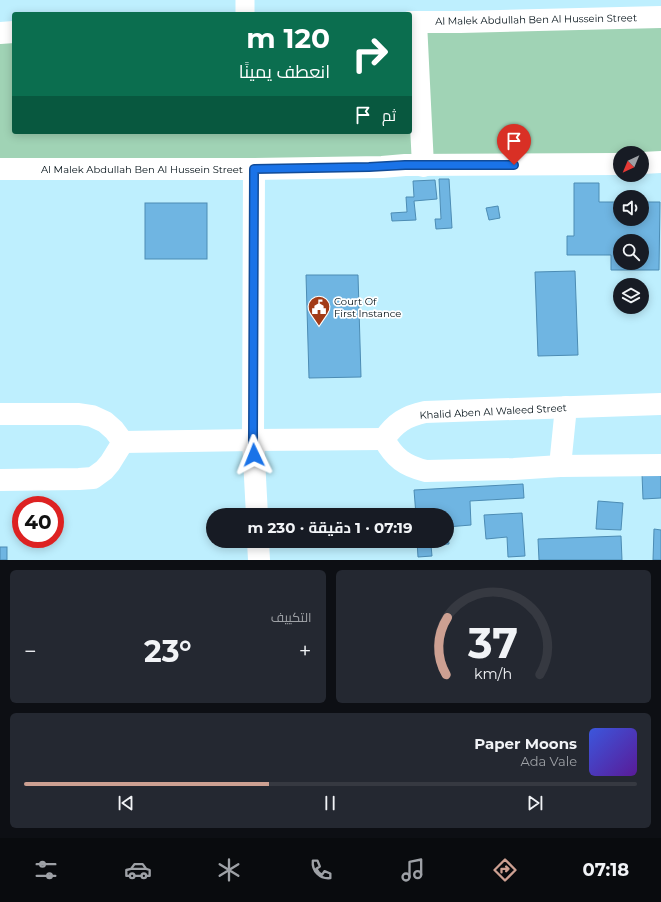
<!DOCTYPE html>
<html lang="ar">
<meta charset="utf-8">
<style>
body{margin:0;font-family:Montserrat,Cairo,sans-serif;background:#242831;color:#f1f3f6;direction:rtl;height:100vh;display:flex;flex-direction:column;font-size:15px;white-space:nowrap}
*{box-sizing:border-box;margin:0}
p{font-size:13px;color:#9ea1a6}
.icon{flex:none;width:22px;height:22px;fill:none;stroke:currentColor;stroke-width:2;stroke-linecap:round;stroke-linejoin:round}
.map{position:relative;height:560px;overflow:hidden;direction:ltr}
.panel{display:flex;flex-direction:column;gap:10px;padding:10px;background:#0d0f14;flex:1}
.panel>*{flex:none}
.banner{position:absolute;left:12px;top:12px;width:400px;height:122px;border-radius:4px;box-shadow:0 2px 10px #0003;direction:rtl;background:#0b6e4f;color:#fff;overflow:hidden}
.needle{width:26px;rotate:224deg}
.buttons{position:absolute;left:613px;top:146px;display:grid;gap:8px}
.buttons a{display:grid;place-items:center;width:36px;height:36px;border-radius:50%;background:#171b24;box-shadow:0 2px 10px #0003;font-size:20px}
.speed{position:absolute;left:12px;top:496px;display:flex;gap:8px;font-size:20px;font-weight:700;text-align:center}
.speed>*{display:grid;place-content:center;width:52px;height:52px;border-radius:50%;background:#171b24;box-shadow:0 2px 10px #0003;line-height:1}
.speed .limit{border:6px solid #d22;background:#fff;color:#111}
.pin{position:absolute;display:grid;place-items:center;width:34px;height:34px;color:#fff;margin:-41px -17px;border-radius:50% 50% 50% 0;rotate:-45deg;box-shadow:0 0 4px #0007}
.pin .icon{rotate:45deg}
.me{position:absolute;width:44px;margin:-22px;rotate:358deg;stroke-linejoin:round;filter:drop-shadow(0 0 3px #0008)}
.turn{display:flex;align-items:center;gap:14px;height:84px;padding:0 16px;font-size:18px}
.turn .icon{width:52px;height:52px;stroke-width:2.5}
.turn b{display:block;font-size:28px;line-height:34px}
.then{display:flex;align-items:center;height:38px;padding:0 16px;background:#0003;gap:8px;font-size:15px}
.big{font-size:30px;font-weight:700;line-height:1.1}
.panel .widget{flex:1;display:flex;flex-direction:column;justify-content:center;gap:6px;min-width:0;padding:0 14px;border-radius:6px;background:#242831}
.panel .dial{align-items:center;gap:0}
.dial svg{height:104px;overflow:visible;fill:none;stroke:#363941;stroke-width:7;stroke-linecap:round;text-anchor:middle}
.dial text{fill:#f1f3f6;stroke:none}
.song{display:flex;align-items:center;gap:12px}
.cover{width:48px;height:48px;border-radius:6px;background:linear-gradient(135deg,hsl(230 70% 55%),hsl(270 70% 35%))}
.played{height:4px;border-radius:2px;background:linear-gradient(90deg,#cda092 40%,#363941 40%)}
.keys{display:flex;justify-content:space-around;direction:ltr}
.heat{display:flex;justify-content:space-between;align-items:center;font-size:22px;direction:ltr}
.panel .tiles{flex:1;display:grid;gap:10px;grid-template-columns:1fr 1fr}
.widget:last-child{grid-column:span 2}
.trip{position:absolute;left:206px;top:508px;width:248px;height:40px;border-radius:20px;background:#171b24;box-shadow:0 2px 10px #0003;font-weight:700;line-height:40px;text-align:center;direction:rtl}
.menu{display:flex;height:64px;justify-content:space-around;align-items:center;background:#090b0e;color:#9ea1a6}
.menu .icon{width:28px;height:28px}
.menu .current{color:#cda092}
.menu b{font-size:18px;color:#f1f3f6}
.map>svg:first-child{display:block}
.green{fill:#a0d3b5}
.building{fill:#6fb5e2;stroke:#4c8cb4;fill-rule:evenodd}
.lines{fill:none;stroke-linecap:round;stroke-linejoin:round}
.street{stroke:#fff;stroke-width:19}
.secondary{stroke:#fff;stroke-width:22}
.route-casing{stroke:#114b97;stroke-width:10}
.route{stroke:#1a73e8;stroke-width:7}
.labels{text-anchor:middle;stroke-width:3.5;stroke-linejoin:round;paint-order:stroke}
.street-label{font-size:10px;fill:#000f16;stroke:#fff}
.poi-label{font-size:10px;fill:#000f16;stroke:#fff;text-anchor:start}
</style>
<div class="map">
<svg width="661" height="560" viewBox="0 0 661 560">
<rect width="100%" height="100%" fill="#beeffe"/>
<path class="green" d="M661 22V154L620 153V154L0 172V34H14V132H410V30Z"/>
<g class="building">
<path d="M439 179H449L452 228 436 229 435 219H441Z"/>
<path d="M435 180 437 199 414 201 416 220 392 221 391 213 407 212 406 197H414L413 181Z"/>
<path d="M574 183H599V202H620V219H642V202H660L659 270H611V255H567V236H574ZM620 241H642V263H620Z"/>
<rect x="145" y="203" width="62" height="56"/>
<path d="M498 206 500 218 489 220 486 208Z"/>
<path d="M575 271 578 355 538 356 535 272Z"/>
<path d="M306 275H358L361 377 309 378Z"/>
<path d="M661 473V498L643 499 642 474Z"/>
<path d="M523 484 524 498 470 501 471 525 447 527 449 544 431 545 432 556 418 557 417 541H447V515H416L414 490Z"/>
<path d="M598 501 623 503 621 530 596 529Z"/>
<path d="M522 513 525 556 508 557 507 537 486 539 484 515Z"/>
<path d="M654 529 661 530V560H653Z"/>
<path d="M621 536 622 560H539L538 539Z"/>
<rect x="0" y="547" width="7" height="13"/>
</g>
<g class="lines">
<path class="street" d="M245 0V14"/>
<g class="secondary">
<path d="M410 22H460L661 17"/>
<path d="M416 22 423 166"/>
<path d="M0 33 14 32"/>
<path d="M642 163 661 162"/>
<path d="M0 169H254L382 167 405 165 620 164"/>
<path d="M254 169 253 440 257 515"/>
<path d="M0 414H79L92 416 105 422 114 430 123 442"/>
<path d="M384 439C394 458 405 466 426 471L514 469 560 466 661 465"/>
<path d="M384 439C395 423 406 416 425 412L661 404"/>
<path d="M123 442 253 440 384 439"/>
<path d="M560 466 566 407"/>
<path d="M0 480 79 479 93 478 104 470 110 463 123 442"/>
<path d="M258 541 259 560"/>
</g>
</g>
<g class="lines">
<g class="route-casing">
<path id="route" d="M254 455 253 440 254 169 369 167 405 165H514"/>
</g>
<use href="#route" class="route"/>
</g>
<defs>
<g id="civic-pin" transform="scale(1.15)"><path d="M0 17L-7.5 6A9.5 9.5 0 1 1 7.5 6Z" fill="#a23b17" stroke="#fff"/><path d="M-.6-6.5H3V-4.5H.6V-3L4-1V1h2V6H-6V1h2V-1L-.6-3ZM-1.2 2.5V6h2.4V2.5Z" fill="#fff"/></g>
</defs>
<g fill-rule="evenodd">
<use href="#civic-pin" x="319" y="307"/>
</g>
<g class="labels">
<g class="street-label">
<text transform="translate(536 19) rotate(-1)" y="4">Al Malek Abdullah Ben Al Hussein Street</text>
<text x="142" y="173">Al Malek Abdullah Ben Al Hussein Street</text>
<text transform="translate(493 411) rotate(-3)" y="4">Khalid Aben Al Waleed Street</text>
</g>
<g class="poi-label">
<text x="334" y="305">Court Of<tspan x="334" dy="12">First Instance</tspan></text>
</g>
</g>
</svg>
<div class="buttons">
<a><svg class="needle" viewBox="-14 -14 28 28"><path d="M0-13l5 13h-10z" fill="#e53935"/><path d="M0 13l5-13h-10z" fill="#9ea1a6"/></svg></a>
<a><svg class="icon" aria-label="sound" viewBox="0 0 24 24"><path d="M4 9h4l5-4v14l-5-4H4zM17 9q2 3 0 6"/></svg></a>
<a><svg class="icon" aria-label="search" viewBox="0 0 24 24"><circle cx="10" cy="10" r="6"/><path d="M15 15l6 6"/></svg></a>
<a><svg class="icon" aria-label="layers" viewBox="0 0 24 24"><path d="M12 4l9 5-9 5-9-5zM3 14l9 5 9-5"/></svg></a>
</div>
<div class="speed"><div class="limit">40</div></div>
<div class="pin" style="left:514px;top:165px;background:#d93025"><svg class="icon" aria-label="arrive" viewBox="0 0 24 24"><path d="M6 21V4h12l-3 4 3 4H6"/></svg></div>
<svg class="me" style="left:254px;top:455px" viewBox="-20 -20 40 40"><path d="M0-17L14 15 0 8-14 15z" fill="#1a73e8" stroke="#fff" stroke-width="4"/></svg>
<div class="trip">07:19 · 1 دقيقة · 230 m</div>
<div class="banner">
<div class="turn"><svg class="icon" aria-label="right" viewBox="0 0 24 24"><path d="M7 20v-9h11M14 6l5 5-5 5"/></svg><div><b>120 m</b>انعطف يمينًا</div></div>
<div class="then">ثم<svg class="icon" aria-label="arrive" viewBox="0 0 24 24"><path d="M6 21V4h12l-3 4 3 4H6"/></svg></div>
</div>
</div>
<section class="panel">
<div class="tiles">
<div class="widget dial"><svg viewBox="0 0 100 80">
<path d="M14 69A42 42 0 1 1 86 69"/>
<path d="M14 69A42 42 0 0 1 15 25" stroke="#cda092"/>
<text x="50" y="56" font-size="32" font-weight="700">37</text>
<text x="50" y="72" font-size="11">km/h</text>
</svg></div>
<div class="widget"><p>التكييف</p>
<div class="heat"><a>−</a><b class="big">23°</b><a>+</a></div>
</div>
<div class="widget">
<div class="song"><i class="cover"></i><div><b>Paper Moons</b><p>Ada Vale</p></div></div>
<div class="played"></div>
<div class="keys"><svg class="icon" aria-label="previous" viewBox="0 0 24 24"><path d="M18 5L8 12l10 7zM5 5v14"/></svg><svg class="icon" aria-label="pause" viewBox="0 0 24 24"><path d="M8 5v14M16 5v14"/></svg><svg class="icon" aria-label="next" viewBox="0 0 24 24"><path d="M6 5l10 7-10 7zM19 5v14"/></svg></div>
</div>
</div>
</section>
<nav class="menu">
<b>07:18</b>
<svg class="icon current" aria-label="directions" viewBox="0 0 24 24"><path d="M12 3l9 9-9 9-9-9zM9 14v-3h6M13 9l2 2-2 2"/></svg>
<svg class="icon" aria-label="music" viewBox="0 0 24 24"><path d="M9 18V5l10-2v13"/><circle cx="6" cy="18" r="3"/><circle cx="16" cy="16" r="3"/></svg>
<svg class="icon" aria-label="phone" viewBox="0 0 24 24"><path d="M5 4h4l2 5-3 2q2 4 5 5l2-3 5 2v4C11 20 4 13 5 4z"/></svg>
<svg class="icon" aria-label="climate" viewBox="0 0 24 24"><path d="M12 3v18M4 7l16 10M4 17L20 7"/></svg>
<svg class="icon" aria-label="car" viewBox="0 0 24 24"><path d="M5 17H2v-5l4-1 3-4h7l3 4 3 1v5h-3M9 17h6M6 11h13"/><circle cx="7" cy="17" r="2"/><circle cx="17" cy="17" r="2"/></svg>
<svg class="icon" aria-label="filters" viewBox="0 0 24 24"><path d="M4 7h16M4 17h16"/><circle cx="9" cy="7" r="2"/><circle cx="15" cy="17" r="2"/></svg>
</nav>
